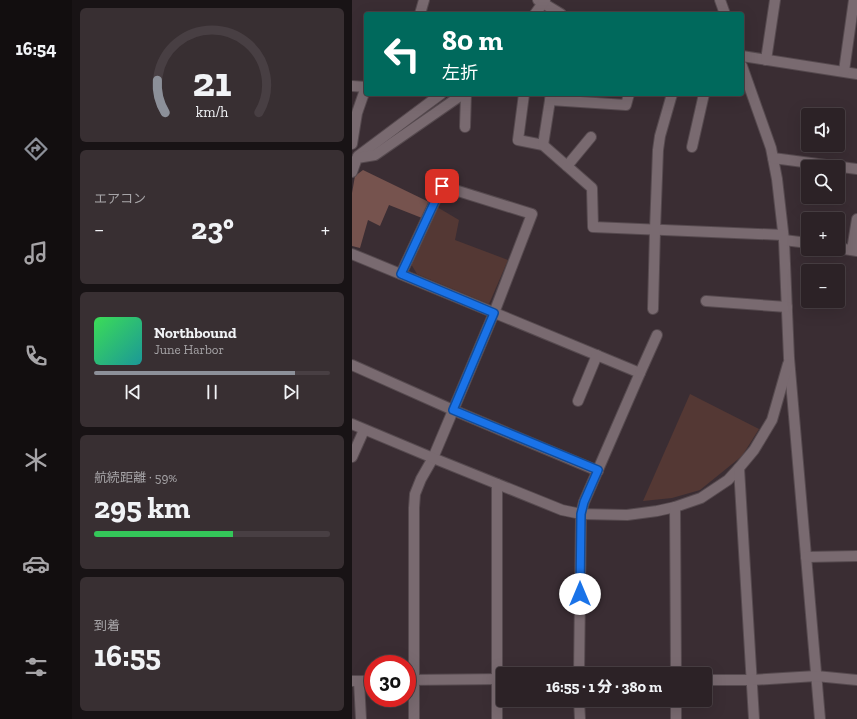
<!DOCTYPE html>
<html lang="ja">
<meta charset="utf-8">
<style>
body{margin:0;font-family:"Zilla Slab","Noto Sans JP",serif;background:#382f32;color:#f1f3f6;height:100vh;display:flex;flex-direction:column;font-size:15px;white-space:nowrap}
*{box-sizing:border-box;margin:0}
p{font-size:13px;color:#a6a4a7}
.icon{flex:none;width:22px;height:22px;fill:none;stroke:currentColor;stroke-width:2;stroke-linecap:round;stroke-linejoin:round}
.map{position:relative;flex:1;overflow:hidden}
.sheet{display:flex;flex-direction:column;gap:8px;padding:8px;background:#181315;width:280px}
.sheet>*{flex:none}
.guide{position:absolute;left:12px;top:12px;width:380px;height:84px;border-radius:4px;box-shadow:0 4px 16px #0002,0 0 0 1px #483f43;background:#00695c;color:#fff;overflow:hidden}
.controls{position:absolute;left:449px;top:108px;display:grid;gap:8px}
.controls a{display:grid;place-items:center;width:44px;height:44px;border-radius:4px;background:#2c2226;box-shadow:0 4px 16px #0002,0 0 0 1px #483f43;font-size:20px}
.speed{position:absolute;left:12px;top:655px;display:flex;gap:8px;font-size:20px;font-weight:700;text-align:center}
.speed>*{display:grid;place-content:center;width:52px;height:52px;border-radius:50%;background:#2c2226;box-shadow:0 4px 16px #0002,0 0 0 1px #483f43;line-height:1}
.speed .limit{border:6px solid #d22;background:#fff;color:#111}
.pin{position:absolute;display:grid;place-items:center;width:34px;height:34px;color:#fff;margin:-17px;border-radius:8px;box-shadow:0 2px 6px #0006}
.me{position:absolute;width:44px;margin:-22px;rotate:0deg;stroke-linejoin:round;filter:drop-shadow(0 0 3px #0008)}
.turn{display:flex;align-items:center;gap:14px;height:84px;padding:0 12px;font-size:18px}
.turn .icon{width:52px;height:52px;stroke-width:2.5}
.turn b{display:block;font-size:28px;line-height:34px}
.big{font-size:30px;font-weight:800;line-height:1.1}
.sheet .widget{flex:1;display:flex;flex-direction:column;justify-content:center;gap:6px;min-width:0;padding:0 14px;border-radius:6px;background:#382f32}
.sheet .dial{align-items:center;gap:0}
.dial svg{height:104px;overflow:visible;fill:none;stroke:#483f43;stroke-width:7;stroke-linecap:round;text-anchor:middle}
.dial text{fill:#f1f3f6;stroke:none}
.song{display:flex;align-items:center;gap:12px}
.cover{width:48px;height:48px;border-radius:6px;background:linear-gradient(135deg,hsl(130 70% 55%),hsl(180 70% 35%))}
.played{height:4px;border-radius:2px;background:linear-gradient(90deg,#8c9099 85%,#483f43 85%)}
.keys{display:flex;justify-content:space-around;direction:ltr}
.heat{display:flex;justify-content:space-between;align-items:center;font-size:22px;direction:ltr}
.charge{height:6px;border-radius:3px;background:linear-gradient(90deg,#34c759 59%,#483f43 0)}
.trip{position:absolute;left:144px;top:667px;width:216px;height:40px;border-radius:4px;background:#2c2226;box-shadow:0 4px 16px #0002,0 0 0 1px #483f43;font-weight:800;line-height:40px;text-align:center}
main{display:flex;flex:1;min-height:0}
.menu{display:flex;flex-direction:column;width:72px;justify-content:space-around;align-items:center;background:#120e0f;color:#a6a4a7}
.menu .icon{width:28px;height:28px}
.menu .active{color:#8c9099}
.menu b{font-size:18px;color:#f1f3f6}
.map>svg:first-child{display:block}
.green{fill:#543834}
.forest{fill:#76534e}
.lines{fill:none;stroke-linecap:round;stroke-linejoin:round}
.minor-casing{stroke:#564a4f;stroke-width:12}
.minor{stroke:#796a70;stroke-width:10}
.route-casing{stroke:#114b97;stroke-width:10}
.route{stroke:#1a73e8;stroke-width:7}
</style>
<main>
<nav class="menu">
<b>16:54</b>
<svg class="icon active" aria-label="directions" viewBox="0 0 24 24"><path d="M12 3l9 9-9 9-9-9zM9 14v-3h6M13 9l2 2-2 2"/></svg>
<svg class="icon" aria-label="music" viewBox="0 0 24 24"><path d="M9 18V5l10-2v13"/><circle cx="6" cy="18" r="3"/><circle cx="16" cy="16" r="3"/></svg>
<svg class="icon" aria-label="phone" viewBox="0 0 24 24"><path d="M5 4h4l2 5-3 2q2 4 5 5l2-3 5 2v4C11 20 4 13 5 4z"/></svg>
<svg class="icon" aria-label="climate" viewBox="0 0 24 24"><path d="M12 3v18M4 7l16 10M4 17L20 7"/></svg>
<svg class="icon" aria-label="car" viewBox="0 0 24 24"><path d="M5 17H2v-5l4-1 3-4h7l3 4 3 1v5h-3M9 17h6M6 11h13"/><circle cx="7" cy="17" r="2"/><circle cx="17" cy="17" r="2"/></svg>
<svg class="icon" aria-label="filters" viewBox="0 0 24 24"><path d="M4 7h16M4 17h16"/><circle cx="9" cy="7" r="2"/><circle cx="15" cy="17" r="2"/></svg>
</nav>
<section class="sheet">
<div class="widget dial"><svg viewBox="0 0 100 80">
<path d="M14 69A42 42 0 1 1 86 69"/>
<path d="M14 69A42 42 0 0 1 8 44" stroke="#8c9099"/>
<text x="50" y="56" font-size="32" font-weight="700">21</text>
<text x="50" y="72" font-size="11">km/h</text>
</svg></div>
<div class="widget"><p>エアコン</p>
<div class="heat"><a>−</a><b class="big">23°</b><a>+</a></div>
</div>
<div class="widget">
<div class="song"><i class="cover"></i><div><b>Northbound</b><p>June Harbor</p></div></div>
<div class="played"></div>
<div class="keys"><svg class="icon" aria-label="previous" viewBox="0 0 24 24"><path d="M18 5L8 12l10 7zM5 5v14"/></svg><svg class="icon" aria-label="pause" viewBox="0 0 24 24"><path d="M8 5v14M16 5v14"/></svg><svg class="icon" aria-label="next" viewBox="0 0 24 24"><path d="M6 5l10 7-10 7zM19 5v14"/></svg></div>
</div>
<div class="widget"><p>航続距離 · 59%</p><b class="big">295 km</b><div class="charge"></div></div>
<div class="widget"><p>到着</p><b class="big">16:55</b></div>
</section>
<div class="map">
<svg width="505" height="719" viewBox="0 0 505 719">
<rect width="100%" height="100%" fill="#3a2d33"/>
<g class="green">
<path d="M85 207 107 220 103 240 156 260 137 304 65 274 59 264Z"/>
<path d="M338 394 407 429 390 456 348 490 320 498 291 501Z"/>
</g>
<path class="forest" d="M11 170 77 202 70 218 37 205 28 226 16 220 8 248 0 246V193L3 176Z"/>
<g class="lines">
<g class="minor-casing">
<g id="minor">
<path d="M186 0 209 14"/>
<path d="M368 0 373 14"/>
<path d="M68 14 72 0"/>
<path d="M183 14 193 0"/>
<path d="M390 56 505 74"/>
<path d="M414 60 423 0"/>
<path d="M390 66 419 148 425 179 432 240 437 358 468 719"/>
<path d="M492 71 502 0"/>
<path d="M0 86 14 87"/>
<path d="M172 94 166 140 191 145 240 188 241 227 431 235"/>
<path d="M198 100 274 105 277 94"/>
<path d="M113 127 114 94"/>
<path d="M0 144 5 113 14 87"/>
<path d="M191 145 199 94"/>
<path d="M340 147 352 94"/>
<path d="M6 156 89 94"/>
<path d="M421 158 505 169"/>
<path d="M215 166 239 137"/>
<path d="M0 172 5 158 23 155 111 94"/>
<path d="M432 240 456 243"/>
<path d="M486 248 505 251"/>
<path d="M500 250 505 219"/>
<path d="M0 254 288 373 232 502 229 514 227 674"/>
<path d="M49 274 90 186 180 214 142 313 81 458 69 479 63 494 62 508V719"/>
<path d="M354 301 435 307"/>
<path d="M301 309 303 230 306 150 308 136 320 94"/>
<path d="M0 365 101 410 246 471"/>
<path d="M288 373 305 335"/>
<path d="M226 401 245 355"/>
<path d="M0 424 81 458 210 510 229 514 275 515 305 511 323 507 349 498 376 480 387 468 402 450 420 420 436 364"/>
<path d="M0 457 12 430"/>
<path d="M387 468 402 719"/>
<path d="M323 507 324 674"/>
<path d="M454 557 505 556"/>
<path d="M55 680 151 679"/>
<path d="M353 680H400L464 676 505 680"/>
<path d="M1 681H21"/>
<path d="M7 681 9 719"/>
<path d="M227 700 228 719"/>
<path d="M324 700V719"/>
<path d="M145 719V484"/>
</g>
</g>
<use href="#minor" class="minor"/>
</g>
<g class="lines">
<g class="route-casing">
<path id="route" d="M90 186 49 274 142 313 101 410 246 470 232 502 229 514 228 594"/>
</g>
<use href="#route" class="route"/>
</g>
</svg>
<div class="controls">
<a><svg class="icon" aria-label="sound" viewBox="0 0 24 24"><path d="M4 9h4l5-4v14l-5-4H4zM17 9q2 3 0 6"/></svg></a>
<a><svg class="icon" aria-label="search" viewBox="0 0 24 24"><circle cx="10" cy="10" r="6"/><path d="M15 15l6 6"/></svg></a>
<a>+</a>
<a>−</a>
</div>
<div class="speed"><div class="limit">30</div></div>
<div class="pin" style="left:90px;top:186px;background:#d93025"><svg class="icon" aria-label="arrive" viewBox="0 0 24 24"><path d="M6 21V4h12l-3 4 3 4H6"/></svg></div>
<svg class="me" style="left:228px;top:594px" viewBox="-20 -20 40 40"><circle r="19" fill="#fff"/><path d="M0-13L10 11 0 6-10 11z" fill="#1a73e8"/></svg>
<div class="trip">16:55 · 1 分 · 380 m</div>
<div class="guide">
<div class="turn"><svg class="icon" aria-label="left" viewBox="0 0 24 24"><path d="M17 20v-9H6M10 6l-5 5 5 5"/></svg><div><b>80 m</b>左折</div></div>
</div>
</div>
</main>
